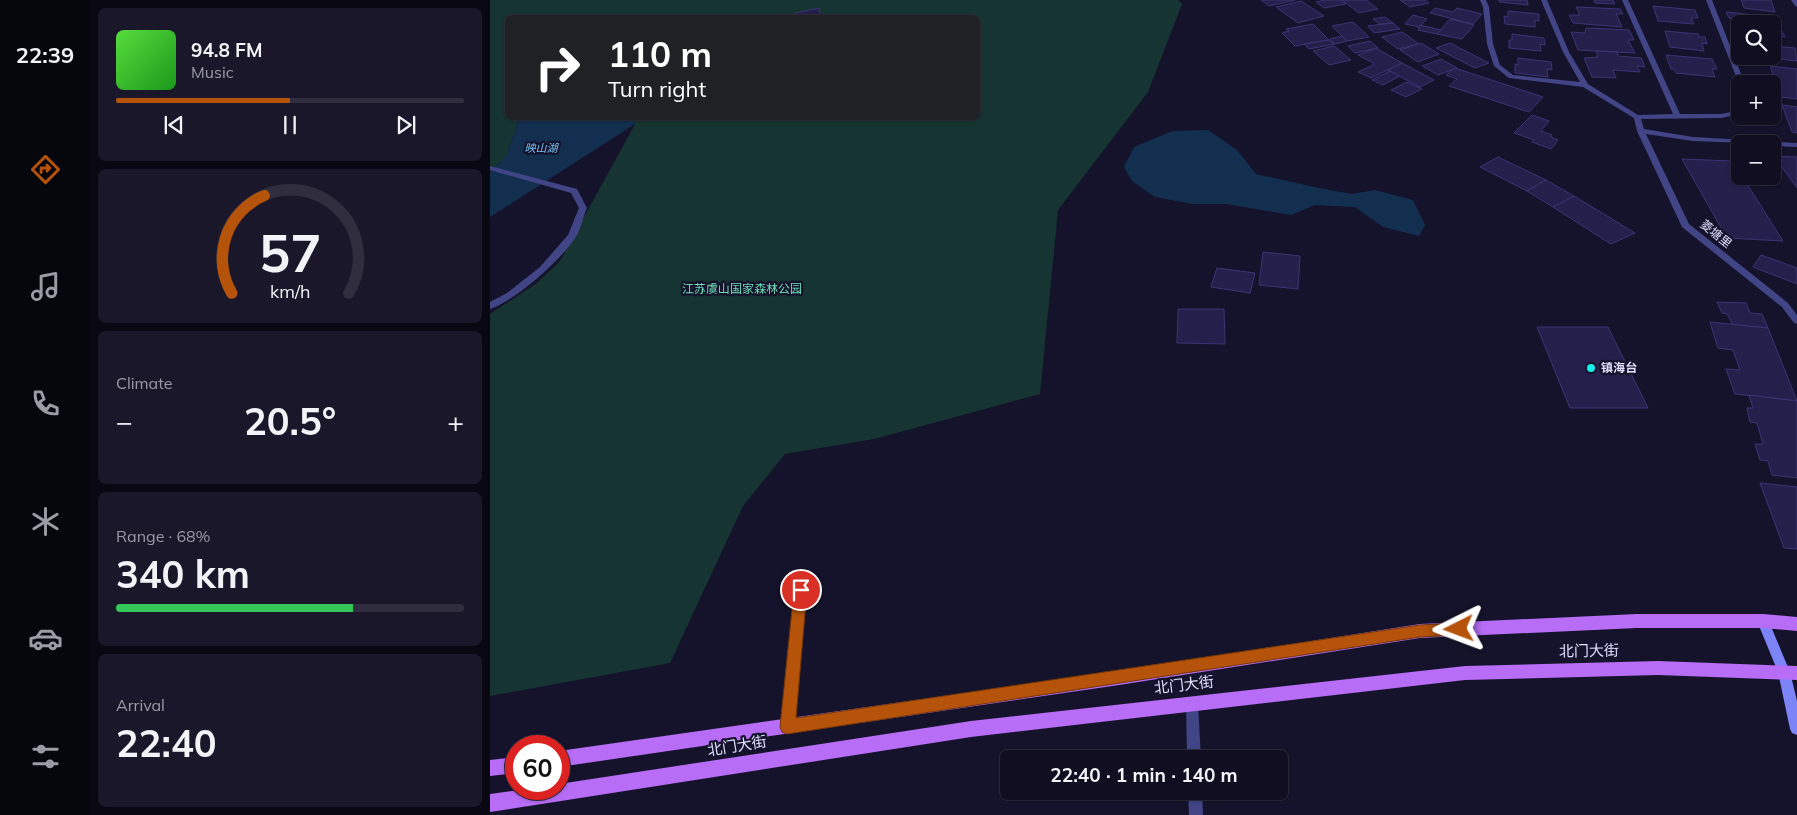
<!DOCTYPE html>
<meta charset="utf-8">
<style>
body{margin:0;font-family:Mulish,"Noto Sans SC",sans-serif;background:#191729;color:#f1f3f6;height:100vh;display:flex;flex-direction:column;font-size:19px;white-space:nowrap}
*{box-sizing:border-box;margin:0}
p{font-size:16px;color:#9c9ca5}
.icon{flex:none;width:28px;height:28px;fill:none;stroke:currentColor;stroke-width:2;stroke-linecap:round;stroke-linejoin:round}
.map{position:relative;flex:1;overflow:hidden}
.sheet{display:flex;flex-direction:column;gap:8px;padding:8px;background:#090812;width:400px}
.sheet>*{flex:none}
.guide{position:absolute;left:15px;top:15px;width:475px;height:105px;border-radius:8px;box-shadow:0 1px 4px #0004,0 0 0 1px #302e3e;background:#202124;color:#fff;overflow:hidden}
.tools{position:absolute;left:1241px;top:15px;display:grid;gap:10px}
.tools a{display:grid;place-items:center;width:50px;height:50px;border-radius:8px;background:#100e20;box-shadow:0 1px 4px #0004,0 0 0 1px #302e3e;font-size:25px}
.speed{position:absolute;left:15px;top:735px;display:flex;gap:10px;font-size:25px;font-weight:700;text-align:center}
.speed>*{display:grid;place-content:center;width:65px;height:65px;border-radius:50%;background:#100e20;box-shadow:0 1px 4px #0004,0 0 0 1px #302e3e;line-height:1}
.speed .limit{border:8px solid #d22;background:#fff;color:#111}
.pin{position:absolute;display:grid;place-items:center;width:42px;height:42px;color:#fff;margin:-21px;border:2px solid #fff;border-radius:50%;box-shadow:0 1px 5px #0007}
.me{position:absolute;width:55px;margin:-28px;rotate:267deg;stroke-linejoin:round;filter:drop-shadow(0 0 4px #0008)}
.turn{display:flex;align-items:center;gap:18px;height:105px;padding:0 20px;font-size:22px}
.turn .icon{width:65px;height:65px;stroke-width:2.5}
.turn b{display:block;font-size:35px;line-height:42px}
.big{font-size:38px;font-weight:700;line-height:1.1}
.sheet .widget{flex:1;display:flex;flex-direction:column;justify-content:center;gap:8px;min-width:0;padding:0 18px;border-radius:8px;background:#191729}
.sheet .dial{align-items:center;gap:0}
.dial svg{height:130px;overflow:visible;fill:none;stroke:#302e3e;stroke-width:7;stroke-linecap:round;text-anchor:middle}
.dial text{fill:#f1f3f6;stroke:none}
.song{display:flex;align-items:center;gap:15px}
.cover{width:60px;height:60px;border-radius:8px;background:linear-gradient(135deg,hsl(110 70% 55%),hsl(120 70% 35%))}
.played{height:5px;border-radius:2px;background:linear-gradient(90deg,#b45309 50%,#302e3e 50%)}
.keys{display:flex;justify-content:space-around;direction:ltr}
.heat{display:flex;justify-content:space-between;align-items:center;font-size:28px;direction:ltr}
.charge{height:8px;border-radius:4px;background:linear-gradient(90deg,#34c759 68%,#302e3e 0)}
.trip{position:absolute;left:510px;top:750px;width:288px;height:50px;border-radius:8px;background:#100e20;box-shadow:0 1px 4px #0004,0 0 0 1px #302e3e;font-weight:700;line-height:50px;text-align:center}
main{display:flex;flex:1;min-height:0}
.dock{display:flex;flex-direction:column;width:90px;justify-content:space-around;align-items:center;background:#06060d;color:#9c9ca5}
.dock .icon{width:35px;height:35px}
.dock .selected{color:#b45309}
.dock b{font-size:22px;color:#f1f3f6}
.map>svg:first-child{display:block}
.green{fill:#163431}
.water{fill:#132f4f}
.building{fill:#25204b;stroke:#3b3475}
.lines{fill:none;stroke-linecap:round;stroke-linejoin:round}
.service{fill:#414586;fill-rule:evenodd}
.minor{fill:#414586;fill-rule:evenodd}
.secondary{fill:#7c84f7;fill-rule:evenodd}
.primary{fill:#b76df6;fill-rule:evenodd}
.route{fill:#b45309;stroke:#753606}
.poi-dot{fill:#18edf0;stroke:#15132b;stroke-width:2}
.labels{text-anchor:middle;stroke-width:4.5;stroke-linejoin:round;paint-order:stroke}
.far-water-label{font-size:11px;font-style:italic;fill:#74c5f6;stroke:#15132b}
.street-label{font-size:12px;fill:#e0dffd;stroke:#15132b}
.park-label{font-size:12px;fill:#6edab6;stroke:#15132b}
.poi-label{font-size:12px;font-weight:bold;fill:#e0dffd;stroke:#15132b;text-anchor:start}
.near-street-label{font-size:15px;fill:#e0dffd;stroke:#15132b}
</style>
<main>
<nav class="dock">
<b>22:39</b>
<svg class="icon selected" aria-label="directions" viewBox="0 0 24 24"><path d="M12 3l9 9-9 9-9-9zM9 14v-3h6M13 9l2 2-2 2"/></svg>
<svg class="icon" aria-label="music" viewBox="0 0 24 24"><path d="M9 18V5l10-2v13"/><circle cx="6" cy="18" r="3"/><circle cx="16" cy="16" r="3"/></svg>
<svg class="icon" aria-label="phone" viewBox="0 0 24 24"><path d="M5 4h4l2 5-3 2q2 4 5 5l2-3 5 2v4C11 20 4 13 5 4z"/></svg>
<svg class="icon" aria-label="climate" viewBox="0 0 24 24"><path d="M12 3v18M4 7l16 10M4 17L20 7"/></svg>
<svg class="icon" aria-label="car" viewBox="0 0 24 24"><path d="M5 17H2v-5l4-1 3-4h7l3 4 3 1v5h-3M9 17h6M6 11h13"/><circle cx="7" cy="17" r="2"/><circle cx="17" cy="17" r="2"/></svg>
<svg class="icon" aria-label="filters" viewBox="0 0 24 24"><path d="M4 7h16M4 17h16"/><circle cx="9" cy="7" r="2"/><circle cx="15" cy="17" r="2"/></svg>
</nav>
<section class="sheet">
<div class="widget">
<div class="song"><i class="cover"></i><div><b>94.8 FM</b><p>Music</p></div></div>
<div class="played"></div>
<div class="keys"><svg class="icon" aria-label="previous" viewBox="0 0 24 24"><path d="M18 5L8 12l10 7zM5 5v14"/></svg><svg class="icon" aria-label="pause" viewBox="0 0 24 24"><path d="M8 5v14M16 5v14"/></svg><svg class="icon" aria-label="next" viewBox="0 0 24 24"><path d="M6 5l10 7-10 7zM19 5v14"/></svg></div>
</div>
<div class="widget dial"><svg viewBox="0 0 100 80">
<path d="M14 69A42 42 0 1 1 86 69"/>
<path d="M14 69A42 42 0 0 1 34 9" stroke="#b45309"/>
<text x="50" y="56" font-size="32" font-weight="700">57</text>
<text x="50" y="72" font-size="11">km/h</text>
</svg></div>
<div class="widget"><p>Climate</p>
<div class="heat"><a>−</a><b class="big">20.5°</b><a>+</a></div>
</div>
<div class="widget"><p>Range · 68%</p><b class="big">340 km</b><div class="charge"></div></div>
<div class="widget"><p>Arrival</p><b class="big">22:40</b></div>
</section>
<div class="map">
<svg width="1307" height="815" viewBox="0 0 1307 815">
<rect width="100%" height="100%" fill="#15132b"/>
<path class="green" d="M0 0H688L692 4 658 92 568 210 550 394 384 439 295 454 253 506 180 663 0 696V314L47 283 70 261 145 124 142 118H488V18H18V118H30L16 156 0 172Z"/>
<g class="water">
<path d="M30 118H142L145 124 0 217V172L16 156Z"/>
<path d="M718 130 747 150 766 174 829 188 862 194 885 190 923 200 935 225 929 236 893 227 865 207 825 205 801 215 736 204H703L665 197 642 181 634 167 644 147 683 131Z"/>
</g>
<g class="building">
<path d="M771 0H805L779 6Z"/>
<path d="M835 0H851L856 4 834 8 826 2Z"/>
<path d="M852 0H876L888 9 869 13Z"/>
<path d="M910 0H935L939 3 920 7Z"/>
<path d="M1009 0H1037L1038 5 1009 2Z"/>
<path d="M1104 0H1123L1125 4 1105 3Z"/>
<path d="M1251 0H1281L1285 12 1254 8Z"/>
<path d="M811 1 834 16 808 23 786 7Z"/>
<path d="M1163 6 1205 10 1208 18H1201L1204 24 1168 21Z"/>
<path d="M1086 7 1130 9 1133 14H1126L1132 27 1083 23 1079 15H1090Z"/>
<path d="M329 8 331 18H307L306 13Z"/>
<path d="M945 8 963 12 967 8 992 14 983 24 940 13Z"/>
<path d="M1018 11 1049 14V21L1045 20V27L1015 24 1014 16 1018 17Z"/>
<path d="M1236 12 1265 15 1266 18 1286 20 1295 37 1282 36V24H1253L1251 20 1239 18Z"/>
<path d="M923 15 937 19 929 27 915 24Z"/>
<path d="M895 17 903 23 890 24 883 19Z"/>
<path d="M960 19 984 25 972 39 947 34Z"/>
<path d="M863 22 879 37 857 41 842 26Z"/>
<path d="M903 23 910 29 884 33 878 26Z"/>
<path d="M823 24 839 40 805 46 792 33 799 31 796 29Z"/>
<path d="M930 25 951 30 947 34 928 30Z"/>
<path d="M1096 28 1139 30 1144 40H1138L1145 53 1088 50 1081 32 1095 33Z"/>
<path d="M1175 31 1208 34 1209 37H1215L1217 44 1212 43 1214 51 1180 47Z"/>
<path d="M912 32 929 44 908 49 892 37Z"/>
<path d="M1022 34 1054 38 1055 45 1050 44 1051 51 1019 48V40H1022Z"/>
<path d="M852 36 857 41 845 44 840 39Z"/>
<path d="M839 40 845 44 819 49 814 44Z"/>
<path d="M880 41 888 48 865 53 858 46Z"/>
<path d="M931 43 949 54 928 62 910 50Z"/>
<path d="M960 43 999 63 985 68 946 48Z"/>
<path d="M844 46 861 60 839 65 823 51Z"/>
<path d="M1282 46 1305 48 1307 61 1287 59 1282 52Z"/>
<path d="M886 48 912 63 881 78 868 72 885 64 868 55Z"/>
<path d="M1106 51 1127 52 1128 56 1151 58 1155 67 1147 66 1150 72 1123 70 1126 78 1102 77 1094 58 1108 57Z"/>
<path d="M1176 55 1222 59 1227 69H1222L1225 77 1186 73 1185 70 1181 69Z"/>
<path d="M1028 58 1061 62 1062 70 1057 69 1058 77 1025 73V64L1028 65Z"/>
<path d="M951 59 967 68 948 75 932 66Z"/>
<path d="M912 63 944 80 930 87 898 70Z"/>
<path d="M1280 66 1307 69V99L1291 97Z"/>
<path d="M965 68 1053 97 1039 112 959 86 967 79 956 75Z"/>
<path d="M900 71 910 76 893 85 882 80Z"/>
<path d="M917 82 932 89 916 97 901 90Z"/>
<path d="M1292 105 1307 107V133L1302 132Z"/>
<path d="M1042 115 1059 121 1051 131 1062 135 1061 137 1068 140 1061 149 1042 142 1044 140 1024 133Z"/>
<path d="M1284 156 1307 157V188Z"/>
<path d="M1008 157 1056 180 1037 191 990 167Z"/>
<path d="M1192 159 1242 161 1250 176H1252L1293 241 1237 238Z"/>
<path d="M1056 180 1084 196 1063 207 1037 191Z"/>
<path d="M1084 196 1145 233 1121 244 1063 207Z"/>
<path d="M773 252 810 256 808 289 769 285Z"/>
<path d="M1271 255 1307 268V284L1263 267Z"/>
<path d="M727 268 765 273 760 293 721 287Z"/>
<path d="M1227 302 1256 303 1260 313 1272 314 1278 328 1243 325 1237 314 1232 313Z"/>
<path d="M688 309H734L735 344 687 343Z"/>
<path d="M1220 322 1278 328 1307 401 1245 394 1236 369 1250 370 1243 350 1228 348Z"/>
<path d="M1047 327H1118L1158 408H1080Z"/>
<path d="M1259 395 1307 401V478L1282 475 1278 461 1270 460 1265 444H1273L1267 423 1260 422 1257 408H1263Z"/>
<path d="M1270 483 1307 487V549L1294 548Z"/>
</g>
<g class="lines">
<g class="service">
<path d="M990 0H996L999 7 1003 44 1010 65 1023 75 1090 82 1073 52 1051 0H1057L1079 52 1098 84 1148 115 1183 114 1132 0H1138L1190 114H1231L1250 110V114L1231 118 1151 119 1154 129 1203 137 1307 143V147L1282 146V144L1203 141 1156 134 1199 224 1298 303 1307 315V324L1304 323 1292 307 1192 227 1147 131 1144 118 1093 87 1019 78 1004 66 997 44 993 7Z"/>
<path d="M1216 0H1222L1255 84H1250V86L1249 84Z"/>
<path d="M1301 0H1307V7L1305 6Z"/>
<path d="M0 166 87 189 97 208C93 217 91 229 86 237 71 260 25 301 0 309V302L17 293 50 267 78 235 89 208 81 193 0 170Z"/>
</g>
<g class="minor">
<path d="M311 585 315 586 317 590 304 727 302 731 297 733 292 731 290 727 305 590 307 586Z"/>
<path d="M702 697 707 699 708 703 711 759H697L696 703 697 699Z"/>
<path d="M698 791H712L713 815H699Z"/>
</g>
<path class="secondary" d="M1273 616 1277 617 1300 672 1307 701V735L1302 733 1300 729 1288 672 1267 621 1269 617Z"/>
<g class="primary">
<path d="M1147 614H1273L1307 617V631L1273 628H1147L930 638 629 685 69 767V751L629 671 930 624Z"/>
<path d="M1168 661 1307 666V680L1168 675 975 680 481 737 0 812V794L37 789H69V784L481 721 975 666Z"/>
<path d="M26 757V773L0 776V760Z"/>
</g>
</g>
<path class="route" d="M311 585 315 586 317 590 306 718 930 625 969 623 974 625 976 629 974 633 969 635 930 637 297 734 292 732 290 727 304 590 306 586Z"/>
<circle class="poi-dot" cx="1101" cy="368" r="5"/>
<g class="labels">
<g class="far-water-label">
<text x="51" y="152">映山湖</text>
</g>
<g class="street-label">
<text transform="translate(1226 234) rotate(39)" y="4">菱塘里</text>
</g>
<g class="park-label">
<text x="252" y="293">江苏虞山国家森林公园</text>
</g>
<g class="poi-label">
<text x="1111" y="372">镇海台</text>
</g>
<g class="near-street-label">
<text transform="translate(1099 651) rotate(-1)" y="5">北门大街</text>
<text transform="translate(694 685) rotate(-7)" y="5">北门大街</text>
<text transform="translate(247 746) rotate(-9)" y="5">北门大街</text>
</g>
</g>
</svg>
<div class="tools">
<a><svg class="icon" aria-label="search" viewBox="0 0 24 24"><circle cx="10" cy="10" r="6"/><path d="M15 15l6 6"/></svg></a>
<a>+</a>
<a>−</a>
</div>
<div class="speed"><div class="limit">60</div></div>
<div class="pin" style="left:311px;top:590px;background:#d93025"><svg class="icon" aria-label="arrive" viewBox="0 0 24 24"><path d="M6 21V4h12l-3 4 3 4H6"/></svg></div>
<svg class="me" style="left:969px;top:629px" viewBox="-20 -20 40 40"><path d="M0-17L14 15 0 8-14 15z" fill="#b45309" stroke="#fff" stroke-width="4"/></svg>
<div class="trip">22:40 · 1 min · 140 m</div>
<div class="guide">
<div class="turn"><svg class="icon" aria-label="right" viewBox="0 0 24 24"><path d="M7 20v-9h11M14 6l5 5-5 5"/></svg><div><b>110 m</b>Turn right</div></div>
</div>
</div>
</main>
